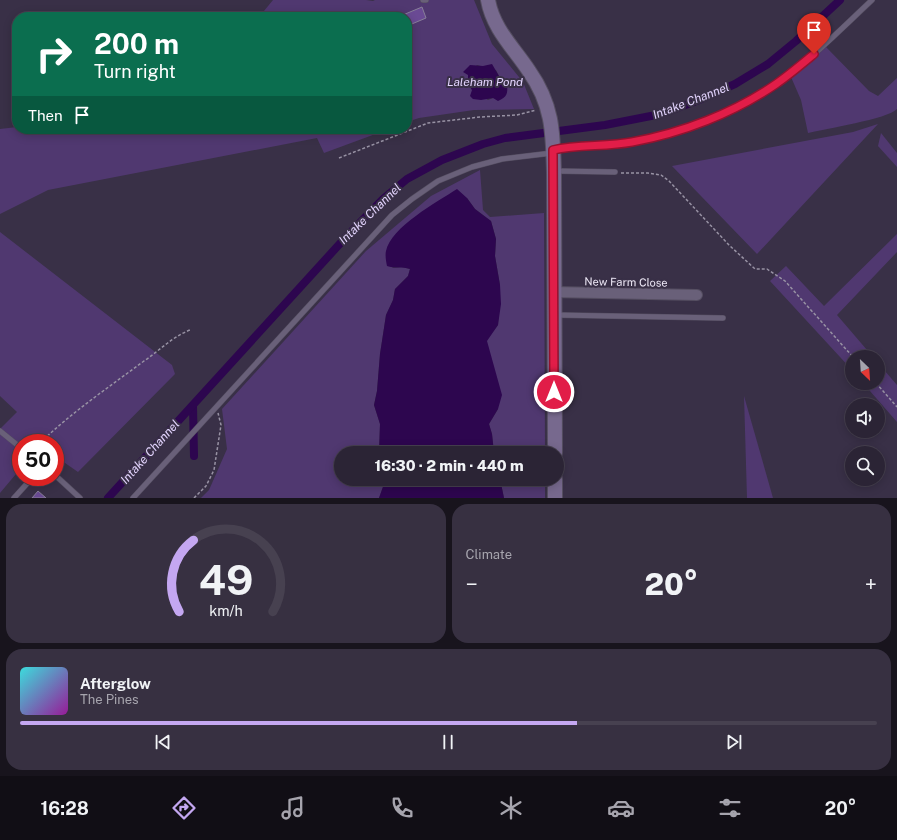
<!DOCTYPE html>
<meta charset="utf-8">
<style>
body{margin:0;font-family:"Public Sans",sans-serif;background:#373041;color:#f1f3f6;height:100vh;display:flex;flex-direction:column;font-size:15px;white-space:nowrap}
*{box-sizing:border-box;margin:0}
p{font-size:13px;color:#a6a4ad}
.icon{flex:none;width:22px;height:22px;fill:none;stroke:currentColor;stroke-width:2;stroke-linecap:round;stroke-linejoin:round}
.map{position:relative;height:498px;overflow:hidden}
.side{display:flex;flex-direction:column;gap:6px;padding:6px;background:#18141d;flex:1}
.side>*{flex:none}
.banner{position:absolute;left:12px;top:12px;width:400px;height:122px;border-radius:16px;box-shadow:0 2px 10px #0003,0 0 0 1px #474150;background:#0b6e4f;color:#fff;overflow:hidden}
.needle{width:26px;rotate:155deg}
.buttons{position:absolute;left:845px;top:350px;display:grid;gap:8px}
.buttons a{display:grid;place-items:center;width:40px;height:40px;border-radius:50%;background:#2b2435;box-shadow:0 2px 10px #0003,0 0 0 1px #474150;font-size:20px}
.speed{position:absolute;left:12px;top:434px;display:flex;gap:8px;font-size:20px;font-weight:700;text-align:center}
.speed>*{display:grid;place-content:center;width:52px;height:52px;border-radius:50%;background:#2b2435;box-shadow:0 2px 10px #0003,0 0 0 1px #474150;line-height:1}
.speed .limit{border:6px solid #d22;background:#fff;color:#111}
.pin{position:absolute;display:grid;place-items:center;width:34px;height:34px;color:#fff;margin:-41px -17px;border-radius:50% 50% 50% 0;rotate:-45deg;box-shadow:0 0 4px #0007}
.pin .icon{rotate:45deg}
.me{position:absolute;width:44px;margin:-22px;rotate:0deg;stroke-linejoin:round;filter:drop-shadow(0 0 3px #0008)}
.turn{display:flex;align-items:center;gap:14px;height:84px;padding:0 16px;font-size:18px}
.turn .icon{width:52px;height:52px;stroke-width:2.5}
.turn b{display:block;font-size:28px;line-height:34px}
.then{display:flex;align-items:center;height:38px;padding:0 16px;background:#0003;gap:8px;font-size:15px}
.big{font-size:30px;font-weight:800;line-height:1.1}
.side .card{flex:1;display:flex;flex-direction:column;justify-content:center;gap:6px;min-width:0;padding:0 14px;border-radius:16px;background:#373041}
.side .dial{align-items:center;gap:0}
.dial svg{height:104px;overflow:visible;fill:none;stroke:#474150;stroke-width:7;stroke-linecap:round;text-anchor:middle}
.dial text{fill:#f1f3f6;stroke:none}
.song{display:flex;align-items:center;gap:12px}
.cover{width:48px;height:48px;border-radius:6px;background:linear-gradient(135deg,hsl(180 70% 55%),hsl(300 70% 35%))}
.played{height:4px;border-radius:2px;background:linear-gradient(90deg,#c4a7f1 65%,#474150 65%)}
.keys{display:flex;justify-content:space-around;direction:ltr}
.heat{display:flex;justify-content:space-between;align-items:center;font-size:22px;direction:ltr}
.side .tiles{flex:1;display:grid;gap:6px;grid-template-columns:1fr 1fr}
.card:last-child{grid-column:span 2}
.trip{position:absolute;left:334px;top:446px;width:230px;height:40px;border-radius:20px;background:#2b2435;box-shadow:0 2px 10px #0003,0 0 0 1px #474150;font-weight:800;line-height:40px;text-align:center}
.menu{display:flex;height:64px;justify-content:space-around;align-items:center;background:#110e15;color:#a6a4ad}
.menu .icon{width:28px;height:28px}
.menu .selected{color:#c4a7f1}
.menu b{font-size:18px;color:#f1f3f6}
.map>svg:first-child{display:block}
.green{fill:#503870;fill-rule:evenodd}
.water{fill:#2d064f}
.lines{fill:none;stroke-linecap:round;stroke-linejoin:round}
.canal{stroke:#2d064f;stroke-width:8}
.building{fill:#6a4a94;stroke:#887f99}
.lane-casing{stroke:#554e61;stroke-width:6}
.street-casing{stroke:#554e61;stroke-width:12}
.secondary-casing{stroke:#554e61;stroke-width:16}
.path{stroke:#9892a4;stroke-width:1.5;stroke-dasharray:3 2;stroke-linecap:butt}
.lane{stroke:#696079;stroke-width:5}
.street{stroke:#696079;stroke-width:10}
.secondary{stroke:#77698e;stroke-width:14}
.route-casing{stroke:#92132f;stroke-width:10}
.route{stroke:#e11d48;stroke-width:7}
.labels{text-anchor:middle;stroke-width:4;stroke-linejoin:round;paint-order:stroke}
.street-label{font-size:11px;fill:#ede8f6;stroke:#393047}
.water-label{font-size:12px;font-style:italic;fill:#e3d4fe;stroke:#393047}
</style>
<div class="map">
<svg width="897" height="498" viewBox="0 0 897 498">
<rect width="100%" height="100%" fill="#393047"/>
<g class="green">
<path d="M273 0H366L373 1 375 0H474L492 44 523 82 534 109 474 110 419 118 407 122V17H259ZM477 65 496 70 499 76 507 84 493 98 488 100 472 90 468 84V75Z"/>
<path d="M826 47 869 91 878 96 897 78V109C888 119 824 129 808 133L801 100 791 77Z"/>
<path d="M878 124 757 254 672 166 853 132Z"/>
<path d="M17 127V129H389L324 153 317 138 48 190 0 214V129Z"/>
<path d="M881 133 897 153V167L878 146Z"/>
<path d="M480 170 483 210 490 217 544 213 545 453H494L492 434 489 424 498 409 486 341 498 325 500 285 495 256 496 239 491 221 475 209 467 198 392 268 402 267 410 269 408 276 395 289 393 300 386 315 380 354 377 391 374 405 380 424 379 453H341V479H381L384 484 379 498H201L209 490 227 449 222 409 366 251 431 196Z"/>
<path d="M0 232 172 365 175 374 78 472 55 456V443H21V468L0 493V429L17 412 0 396Z"/>
<path d="M897 234V252L837 315 873 357H852V370L770 281 786 266 824 306Z"/>
<path d="M878 363 897 385V422L863 383H878Z"/>
<path d="M744 396 773 498H747Z"/>
<path d="M500 479H545V498H504Z"/>
</g>
<g class="water">
<path d="M492 64 499 76 507 84C508 94 507 97 498 101L493 98 481 100 473 99 470 96 472 90 468 84V75L463 72 470 65 483 66Z"/>
<path d="M457 189 467 198 475 209 491 221 496 239 495 256 500 285 501 304 498 325 487 341 502 395 498 409 489 424 492 434 494 453H379L380 424 374 405 377 391 380 354 386 315 393 300 395 289 408 276 410 269C402 266 394 269 387 266 386 261 385 255 386 251 391 227 437 202 457 189Z"/>
<path d="M381 479H500L504 498H379L384 484Z"/>
</g>
<g class="lines">
<g class="canal">
<path d="M193 406 194 456"/>
<path d="M108 498 346 237 383 199 407 179 442 160 483 144 505 138 605 125 661 114 699 100 735 84 768 64 796 41 840 0"/>
</g>
</g>
<g class="building">
<path d="M422 7 426 18 407 26V17H398Z"/>
<path d="M38 491 46 498H32Z"/>
</g>
<g class="lines">
<g class="lane-casing">
<g id="lane">
<path d="M423 0H426"/>
<path d="M555 149C585 143 616 146 646 139 691 129 738 110 776 84 811 60 841 29 872 0"/>
<path d="M556 171 615 172"/>
<path d="M556 315 723 318"/>
<path d="M0 431 21 448"/>
<path d="M55 475 80 498"/>
<path d="M14 498 33 477"/>
<path d="M133 498 392 215 412 199 438 181 472 167 502 159 552 153"/>
</g>
</g>
<g class="street-casing">
<path id="street" d="M553 292 697 295"/>
</g>
<g class="secondary-casing">
<g id="secondary">
<path d="M488 0C493 29 514 48 529 71 553 105 553 133 554 173L555 453"/>
<path d="M555 498V479"/>
</g>
</g>
<g class="path">
<path d="M339 158 428 123 480 117 517 115 536 110"/>
<path d="M621 173H648L661 175 669 181 729 245 755 269H767L785 281 853 357"/>
<path d="M876 383 897 407"/>
<path d="M40 443C72 412 109 387 144 361 160 350 172 337 190 330"/>
<path d="M194 498 206 486 214 470 221 425 218 413"/>
</g>
<use href="#lane" class="lane"/>
<use href="#street" class="street"/>
<use href="#secondary" class="secondary"/>
</g>
<g class="lines">
<g class="route-casing">
<path id="route" d="M554 392 553 150C579 144 606 147 632 142 682 133 734 113 776 84 789 75 802 64 814 54"/>
</g>
<use href="#route" class="route"/>
</g>
<g class="labels">
<g class="street-label">
<text transform="translate(626 282) rotate(1)" y="4">New Farm Close</text>
</g>
<g class="water-label">
<text x="485" y="86">Laleham Pond</text>
<text transform="translate(691 101) rotate(-21)" y="4">Intake Channel</text>
<text transform="translate(370 214) rotate(-44)" y="4">Intake Channel</text>
<text transform="translate(150 452) rotate(-48)" y="4">Intake Channel</text>
</g>
</g>
</svg>
<div class="buttons">
<a><svg class="needle" viewBox="-14 -14 28 28"><path d="M0-13l5 13h-10z" fill="#e53935"/><path d="M0 13l5-13h-10z" fill="#a6a4ad"/></svg></a>
<a><svg class="icon" aria-label="sound" viewBox="0 0 24 24"><path d="M4 9h4l5-4v14l-5-4H4zM17 9q2 3 0 6"/></svg></a>
<a><svg class="icon" aria-label="search" viewBox="0 0 24 24"><circle cx="10" cy="10" r="6"/><path d="M15 15l6 6"/></svg></a>
</div>
<div class="speed"><div class="limit">50</div></div>
<div class="pin" style="left:814px;top:54px;background:#d93025"><svg class="icon" aria-label="arrive" viewBox="0 0 24 24"><path d="M6 21V4h12l-3 4 3 4H6"/></svg></div>
<svg class="me" style="left:554px;top:392px" viewBox="-20 -20 40 40"><circle r="17" fill="#e11d48" stroke="#fff" stroke-width="3"/><path d="M0-11L8 9 0 5-8 9z" fill="#fff"/></svg>
<div class="trip">16:30 · 2 min · 440 m</div>
<div class="banner">
<div class="turn"><svg class="icon" aria-label="right" viewBox="0 0 24 24"><path d="M7 20v-9h11M14 6l5 5-5 5"/></svg><div><b>200 m</b>Turn right</div></div>
<div class="then">Then<svg class="icon" aria-label="arrive" viewBox="0 0 24 24"><path d="M6 21V4h12l-3 4 3 4H6"/></svg></div>
</div>
</div>
<section class="side">
<div class="tiles">
<div class="card dial"><svg viewBox="0 0 100 80">
<path d="M14 69A42 42 0 1 1 86 69"/>
<path d="M14 69A42 42 0 0 1 25 14" stroke="#c4a7f1"/>
<text x="50" y="56" font-size="32" font-weight="700">49</text>
<text x="50" y="72" font-size="11">km/h</text>
</svg></div>
<div class="card"><p>Climate</p>
<div class="heat"><a>−</a><b class="big">20°</b><a>+</a></div>
</div>
<div class="card">
<div class="song"><i class="cover"></i><div><b>Afterglow</b><p>The Pines</p></div></div>
<div class="played"></div>
<div class="keys"><svg class="icon" aria-label="previous" viewBox="0 0 24 24"><path d="M18 5L8 12l10 7zM5 5v14"/></svg><svg class="icon" aria-label="pause" viewBox="0 0 24 24"><path d="M8 5v14M16 5v14"/></svg><svg class="icon" aria-label="next" viewBox="0 0 24 24"><path d="M6 5l10 7-10 7zM19 5v14"/></svg></div>
</div>
</div>
</section>
<nav class="menu">
<b>16:28</b>
<svg class="icon selected" aria-label="directions" viewBox="0 0 24 24"><path d="M12 3l9 9-9 9-9-9zM9 14v-3h6M13 9l2 2-2 2"/></svg>
<svg class="icon" aria-label="music" viewBox="0 0 24 24"><path d="M9 18V5l10-2v13"/><circle cx="6" cy="18" r="3"/><circle cx="16" cy="16" r="3"/></svg>
<svg class="icon" aria-label="phone" viewBox="0 0 24 24"><path d="M5 4h4l2 5-3 2q2 4 5 5l2-3 5 2v4C11 20 4 13 5 4z"/></svg>
<svg class="icon" aria-label="climate" viewBox="0 0 24 24"><path d="M12 3v18M4 7l16 10M4 17L20 7"/></svg>
<svg class="icon" aria-label="car" viewBox="0 0 24 24"><path d="M5 17H2v-5l4-1 3-4h7l3 4 3 1v5h-3M9 17h6M6 11h13"/><circle cx="7" cy="17" r="2"/><circle cx="17" cy="17" r="2"/></svg>
<svg class="icon" aria-label="filters" viewBox="0 0 24 24"><path d="M4 7h16M4 17h16"/><circle cx="9" cy="7" r="2"/><circle cx="15" cy="17" r="2"/></svg>
<b>20°</b>
</nav>
